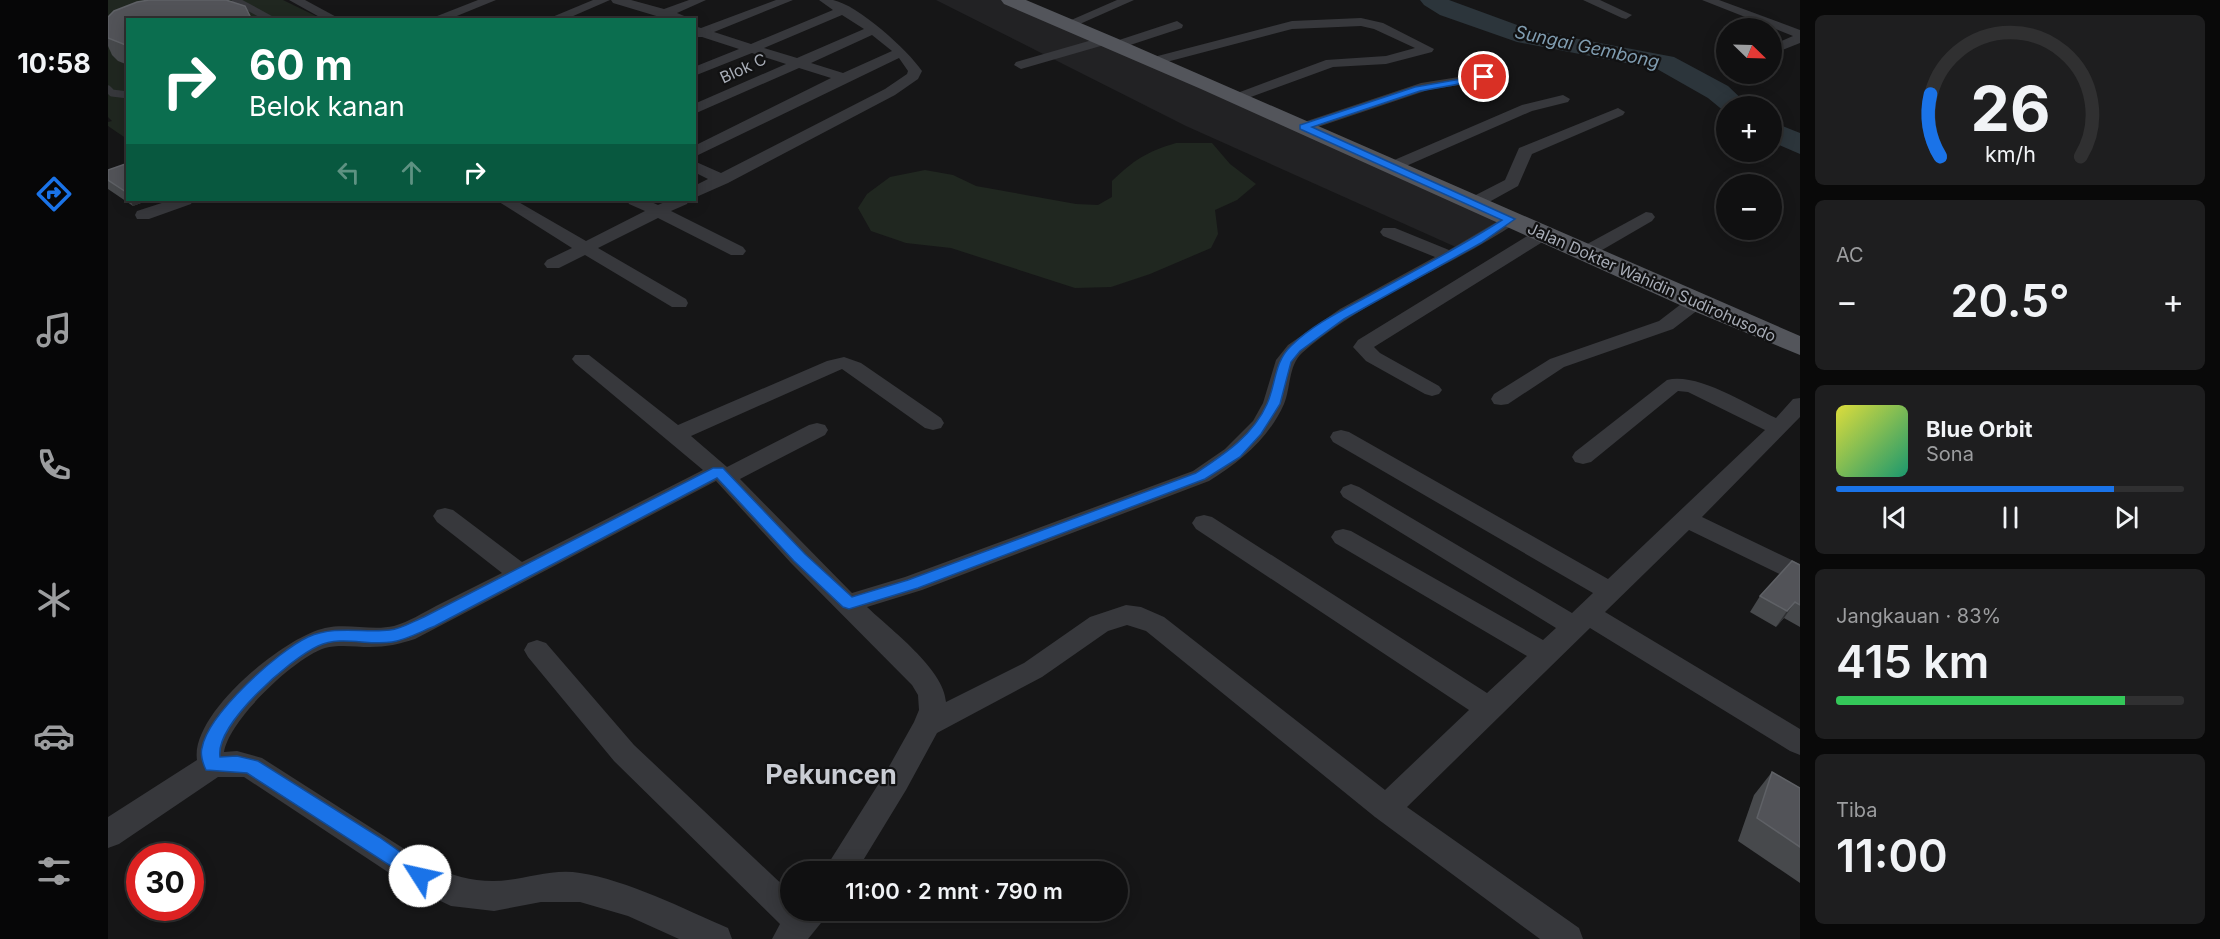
<!DOCTYPE html>
<html lang="id">
<meta charset="utf-8">
<style>
body{margin:0;font-family:Inter,sans-serif;background:#1e1e1f;color:#f1f3f6;height:100vh;display:flex;flex-direction:column;font-size:22px;white-space:nowrap}
*{box-sizing:border-box;margin:0}
p{font-size:20px;color:#9c9d9f}
.icon{flex:none;width:33px;height:33px;fill:none;stroke:currentColor;stroke-width:2;stroke-linecap:round;stroke-linejoin:round}
.map{position:relative;flex:1;overflow:hidden}
.details{display:flex;flex-direction:column;gap:15px;padding:15px;background:#090909;width:420px}
.details>*{flex:none}
.guide{position:absolute;left:18px;top:18px;width:570px;height:183px;border-radius:0px;box-shadow:0 3px 15px #0003,0 0 0 2px #303031;background:#0b6e4f;color:#fff;overflow:hidden}
.needle{width:39px;rotate:113deg}
.controls{position:absolute;left:1608px;top:18px;display:grid;gap:12px}
.controls a{display:grid;place-items:center;width:66px;height:66px;border-radius:50%;background:#101011;box-shadow:0 3px 15px #0003,0 0 0 2px #303031;font-size:30px}
.speed{position:absolute;left:18px;top:843px;display:flex;gap:12px;font-size:30px;font-weight:700;text-align:center}
.speed>*{display:grid;place-content:center;width:78px;height:78px;border-radius:50%;background:#101011;box-shadow:0 3px 15px #0003,0 0 0 2px #303031;line-height:1}
.speed .limit{border:9px solid #d22;background:#fff;color:#111}
.pin{position:absolute;display:grid;place-items:center;width:51px;height:51px;color:#fff;margin:-26px;border:3px solid #fff;border-radius:50%;box-shadow:0 2px 6px #0007}
.me{position:absolute;width:66px;margin:-33px;rotate:305deg;stroke-linejoin:round;filter:drop-shadow(0 0 4px #0008)}
.turn{display:flex;align-items:center;gap:21px;height:126px;padding:0 24px;font-size:27px}
.turn .icon{width:78px;height:78px;stroke-width:2.5}
.turn b{display:block;font-size:42px;line-height:51px}
.lanes{display:flex;align-items:center;height:57px;padding:0 24px;background:#0003;justify-content:center;gap:30px;direction:ltr}
.lanes .off{opacity:.35}
.big{font-size:45px;font-weight:600;line-height:1.1}
.details .widget{flex:1;display:flex;flex-direction:column;justify-content:center;gap:9px;min-width:0;padding:0 21px;border-radius:9px;background:#1e1e1f}
.details .dial{align-items:center;gap:0}
.dial svg{height:156px;overflow:visible;fill:none;stroke:#303031;stroke-width:7;stroke-linecap:round;text-anchor:middle}
.dial text{fill:#f1f3f6;stroke:none}
.song{display:flex;align-items:center;gap:18px}
.cover{width:72px;height:72px;border-radius:9px;background:linear-gradient(135deg,hsl(60 70% 55%),hsl(160 70% 35%))}
.played{height:6px;border-radius:3px;background:linear-gradient(90deg,#1a73e8 80%,#303031 80%)}
.keys{display:flex;justify-content:space-around;direction:ltr}
.heat{display:flex;justify-content:space-between;align-items:center;font-size:33px;direction:ltr}
.charge{height:9px;border-radius:4px;background:linear-gradient(90deg,#34c759 83%,#303031 0)}
.trip{position:absolute;left:672px;top:861px;width:348px;height:60px;border-radius:30px;background:#101011;box-shadow:0 3px 15px #0003,0 0 0 2px #303031;font-weight:600;line-height:60px;text-align:center}
main{display:flex;flex:1;min-height:0}
.menu{display:flex;flex-direction:column;width:108px;justify-content:space-around;align-items:center;background:#060607;color:#9c9d9f}
.menu .icon{width:42px;height:42px}
.menu .active{color:#1a73e8}
.menu b{font-size:27px;color:#f1f3f6}
.map>svg:first-child{display:block}
.built{fill:#222224}
.green{fill:#202720}
.lines{fill:none;stroke-linecap:round;stroke-linejoin:round}
.river{fill:#2c353b;fill-rule:evenodd}
.lane{stroke:#37383c;stroke-width:7}
.street{fill:#37383c;fill-rule:evenodd}
.primary{fill:#53555b;fill-rule:evenodd}
.wall{fill:#47494c}
.shaded-wall{fill:#2f3032}
.building{fill:#525358;stroke:#5f6166;stroke-width:1.5}
.route{fill:#1a73e8;stroke:#114b97;stroke-width:1.5}
.labels{text-anchor:middle;stroke-width:4.5;stroke-linejoin:round;paint-order:stroke}
.far-street-label{font-size:16px;fill:#a8adb7;stroke:#111112}
.far-water-label{font-size:18px;font-style:italic;fill:#809db1;stroke:#111112}
.near-quarter-label{font-size:27px;font-weight:bold;fill:#c9ccd3;stroke:#111112}
</style>
<main>
<nav class="menu">
<b>10:58</b>
<svg class="icon active" aria-label="directions" viewBox="0 0 24 24"><path d="M12 3l9 9-9 9-9-9zM9 14v-3h6M13 9l2 2-2 2"/></svg>
<svg class="icon" aria-label="music" viewBox="0 0 24 24"><path d="M9 18V5l10-2v13"/><circle cx="6" cy="18" r="3"/><circle cx="16" cy="16" r="3"/></svg>
<svg class="icon" aria-label="phone" viewBox="0 0 24 24"><path d="M5 4h4l2 5-3 2q2 4 5 5l2-3 5 2v4C11 20 4 13 5 4z"/></svg>
<svg class="icon" aria-label="climate" viewBox="0 0 24 24"><path d="M12 3v18M4 7l16 10M4 17L20 7"/></svg>
<svg class="icon" aria-label="car" viewBox="0 0 24 24"><path d="M5 17H2v-5l4-1 3-4h7l3 4 3 1v5h-3M9 17h6M6 11h13"/><circle cx="7" cy="17" r="2"/><circle cx="17" cy="17" r="2"/></svg>
<svg class="icon" aria-label="filters" viewBox="0 0 24 24"><path d="M4 7h16M4 17h16"/><circle cx="9" cy="7" r="2"/><circle cx="15" cy="17" r="2"/></svg>
</nav>
<div class="map">
<svg width="1692" height="939" viewBox="0 0 1692 939">
<rect width="100%" height="100%" fill="#161617"/>
<path class="built" d="M828 0H898L1396 219 1350 248 1078 126Z"/>
<g class="green">
<path d="M0 0H175L214 19 20 20 19 139 0 126V122L4 121 0 117Z"/>
<path d="M1068 143H1104L1122 164 1148 184 1129 200 1107 210 1110 234 1103 248 1042 274 1003 287 967 288 843 248 798 243 763 231 750 208 759 194 782 177 817 170 845 175 868 186 968 204 990 205 1004 197V181C1026 160 1038 152 1068 143Z"/>
</g>
<g class="lines">
<g class="river">
<path d="M1312 0H1341L1423 30 1566 57 1620 86 1641 106H1618L1617 112 1600 98 1549 69 1409 42 1332 15 1316 5Z"/>
<path d="M1664 122 1692 133V154L1664 142Z"/>
</g>
<g class="lane">
<path d="M127 0 164 20"/>
<path d="M0 89 4 93 20 95"/>
</g>
<g class="street">
<path d="M181 0H197L234 20H217Z"/>
<path d="M370 0H388L339 20H319Z"/>
<path d="M485 0H502L456 20H437Z"/>
<path d="M503 0H523L556 9 581 0H598L569 13 586 20 555 18 505 3Z"/>
<path d="M668 0H685L606 32 643 44 725 10 711 0C715 0 721 0 725 0 750 5 800 50 814 71L810 79 787 95 620 183 586 198V186L600 179 586 172V161L613 173 777 89 799 74 800 71 791 58 586 157V146L723 78 691 68 586 114V104L678 64 644 53 586 76V67L631 49 594 37H586V26L593 28ZM734 15 756 29 689 58 656 48ZM764 35 784 51 735 73 703 63Z"/>
<path d="M1009 0H1026L965 27H955L954 24Z"/>
<path d="M1475 0H1492L1524 15 1518 19 1514 18Z"/>
<path d="M1594 0H1611L1692 30V43L1664 54V45L1685 36Z"/>
<path d="M1253 18 1275 23 1326 49 1324 52 1278 64 1225 67 1129 102 1124 101 1122 98 1124 95 1218 60 1278 56 1307 48 1266 29 1253 26 1184 29 1047 65 1040 61 1042 58 1184 21Z"/>
<path d="M1069 21 1075 25 1074 28 1010 49 1003 45 1005 42Z"/>
<path d="M998 36 1005 40 1003 43 913 69 906 65 908 62Z"/>
<path d="M1376 73 1381 74 1383 77 1381 80 1320 90 1195 132 1187 127 1190 124 1313 83Z"/>
<path d="M1455 95 1462 99 1460 102 1424 111 1289 170H1277L1275 167 1277 164 1414 105Z"/>
<path d="M1510 108 1517 112 1515 115 1424 154 1410 186 1372 207H1360L1358 203 1360 199 1397 180 1411 148Z"/>
<path d="M63 200H85L83 204 41 219H29L27 215 29 211Z"/>
<path d="M388 200H407L478 241 537 211 521 204 519 200H539L550 205 561 200H581L579 204 563 211 635 247 638 251 635 255H623L550 218 490 248 578 299 580 303 578 307H564L477 255 451 268H439L436 264 439 260 464 248Z"/>
<path d="M1538 212 1544 213 1547 217 1544 221 1482 257H1470L1467 253 1470 249Z"/>
<path d="M1402 214 1408 215 1411 219 1408 223C1339 269 1257 298 1194 353 1180 366 1183 388 1176 404 1161 438 1132 462 1101 481L814 590 759 607C782 629 836 669 838 702L916 663 982 617 1018 605 1033 607 1056 617 1277 790 1361 710 1088 529 1084 523 1088 517 1096 515 1104 517 1379 693 1419 656 1227 543 1223 537 1227 531 1235 529 1243 531 1435 640 1448 628 1235 497 1232 492 1235 487 1243 484 1251 487 1464 613 1485 593 1225 442 1222 437 1225 432 1233 430 1241 432 1500 579 1657 430 1580 392 1570 391 1483 462 1475 464 1467 462 1464 457 1467 452 1559 380C1589 372 1640 405 1668 418L1685 399 1692 398V417L1594 517 1692 564V584L1581 530 1497 612 1692 729V755L1682 751 1482 628 1299 807 1471 928 1475 939H1432L1267 817 1038 631 1019 625 1000 631 934 677 829 733 798 790 748 872H715L778 772 806 722 811 710 810 695 804 685 683 563 608 481 307 639C292 644 278 647 262 647 248 647 231 644 217 648 186 658 121 720 116 752L129 751 154 758 323 866C343 875 363 881 385 881 415 881 442 868 472 873 519 880 576 909 620 928L624 939H571L520 916 472 902H433L386 911 343 906 301 886 136 777H110L11 844 0 848V817L89 760C82 714 176 637 217 628 240 623 264 631 286 626 300 622 315 613 328 606 350 595 372 584 394 573L329 522 325 516 329 510 337 508 345 510 414 562 595 470 467 363 464 359 467 355H481L570 425 719 361 736 357 753 363 833 418 836 423 833 428 825 430 817 428 734 369 583 436 619 467 701 425 709 423 717 425 720 430 717 435 632 479 744 593 797 577 1085 471 1117 449 1145 421 1155 403 1168 360 1180 345 1232 309 1327 257 1275 236 1272 232 1275 228H1287L1341 250Z"/>
<path d="M1435 229 1441 230 1444 234 1441 238 1266 347 1272 353 1331 386 1334 390 1331 394 1324 396 1317 394 1258 361 1245 347 1250 340 1429 230Z"/>
<path d="M1588 296 1595 298 1597 302 1595 306 1565 329 1456 367 1400 404 1393 405 1386 404 1383 399 1386 394 1442 359 1551 321 1581 298Z"/>
<path d="M429 640 438 643 526 745 682 892V910H717L713 923 700 939H664L672 924 506 761 420 657 416 650 420 643Z"/>
</g>
<path class="primary" d="M893 0H918L1008 38 1692 336V355L1583 310 1093 89 896 4Z"/>
</g>
<g class="wall">
<path d="M0 17 20 20V65L10 61 4 55 0 46Z"/>
<path d="M20 163V200H41L25 206 0 189V170Z"/>
<path d="M1692 565V627L1676 618 1668 627 1642 612 1652 596Z"/>
<path d="M1664 772 1692 788V883L1630 841 1646 795Z"/>
</g>
<g class="shaded-wall">
<path d="M22 200H41L25 206Z"/>
<path d="M1687 602 1676 618 1668 627 1679 611Z"/>
</g>
<g class="building">
<path d="M41 0H118L137 6 142 16 141 20H20V46L0 38V17L6 11 29 2Z"/>
<path d="M20 163V191L18 192 0 180V170Z"/>
<path d="M1684 561 1692 565V605L1687 602 1679 611 1652 596Z"/>
<path d="M1664 772 1692 788V847L1649 818Z"/>
</g>
<path class="route" d="M1376 75H1379V79L1312 91 1204 127 1407 219 1373 243 1236 319 1192 351 1183 362 1172 404 1153 434 1132 457 1097 479 810 588 741 609 735 607 686 561 609 478 327 626C314 631 298 640 284 642 259 646 234 635 210 646 182 659 107 724 112 757L129 756 150 761 271 837 318 870 321 876 318 882 312 885 139 773 98 770C95 764 92 754 94 748 100 714 170 651 200 637 228 625 254 633 282 630 293 629 306 621 316 617L605 468H615L697 554 744 597 800 580 1088 473C1115 455 1145 436 1159 404 1168 384 1166 362 1183 346 1205 324 1237 309 1264 294 1308 270 1352 247 1394 220L1192 129V125L1307 87Z"/>
<g class="labels">
<g class="far-street-label">
<text transform="translate(635 68) rotate(-25)" y="6">Blok C</text>
<text transform="translate(1544 282) rotate(24)" y="6">Jalan Dokter Wahidin Sudirohusodo</text>
</g>
<g class="far-water-label">
<text transform="translate(1479 47) rotate(12)" y="6">Sungai Gembong</text>
</g>
<g class="near-quarter-label">
<text x="723" y="784">Pekuncen</text>
</g>
</g>
</svg>
<div class="controls">
<a><svg class="needle" viewBox="-14 -14 28 28"><path d="M0-13l5 13h-10z" fill="#e53935"/><path d="M0 13l5-13h-10z" fill="#9c9d9f"/></svg></a>
<a>+</a>
<a>−</a>
</div>
<div class="speed"><div class="limit">30</div></div>
<div class="pin" style="left:1376px;top:77px;background:#d93025"><svg class="icon" aria-label="arrive" viewBox="0 0 24 24"><path d="M6 21V4h12l-3 4 3 4H6"/></svg></div>
<svg class="me" style="left:312px;top:876px" viewBox="-20 -20 40 40"><circle r="19" fill="#fff"/><path d="M0-13L10 11 0 6-10 11z" fill="#1a73e8"/></svg>
<div class="trip">11:00 · 2 mnt · 790 m</div>
<div class="guide">
<div class="turn"><svg class="icon" aria-label="right" viewBox="0 0 24 24"><path d="M7 20v-9h11M14 6l5 5-5 5"/></svg><div><b>60 m</b>Belok kanan</div></div>
<div class="lanes"><svg class="icon off" aria-label="left" viewBox="0 0 24 24"><path d="M17 20v-9H6M10 6l-5 5 5 5"/></svg><svg class="icon off" aria-label="ahead" viewBox="0 0 24 24"><path d="M12 20V5M6 11l6-6 6 6"/></svg><svg class="icon" aria-label="right" viewBox="0 0 24 24"><path d="M7 20v-9h11M14 6l5 5-5 5"/></svg></div>
</div>
</div>
<section class="details">
<div class="widget dial"><svg viewBox="0 0 100 80">
<path d="M14 69A42 42 0 1 1 86 69"/>
<path d="M14 69A42 42 0 0 1 9 37" stroke="#1a73e8"/>
<text x="50" y="56" font-size="32" font-weight="700">26</text>
<text x="50" y="72" font-size="11">km/h</text>
</svg></div>
<div class="widget"><p>AC</p>
<div class="heat"><a>−</a><b class="big">20.5°</b><a>+</a></div>
</div>
<div class="widget">
<div class="song"><i class="cover"></i><div><b>Blue Orbit</b><p>Sona</p></div></div>
<div class="played"></div>
<div class="keys"><svg class="icon" aria-label="previous" viewBox="0 0 24 24"><path d="M18 5L8 12l10 7zM5 5v14"/></svg><svg class="icon" aria-label="pause" viewBox="0 0 24 24"><path d="M8 5v14M16 5v14"/></svg><svg class="icon" aria-label="next" viewBox="0 0 24 24"><path d="M6 5l10 7-10 7zM19 5v14"/></svg></div>
</div>
<div class="widget"><p>Jangkauan · 83%</p><b class="big">415 km</b><div class="charge"></div></div>
<div class="widget"><p>Tiba</p><b class="big">11:00</b></div>
</section>
</main>
